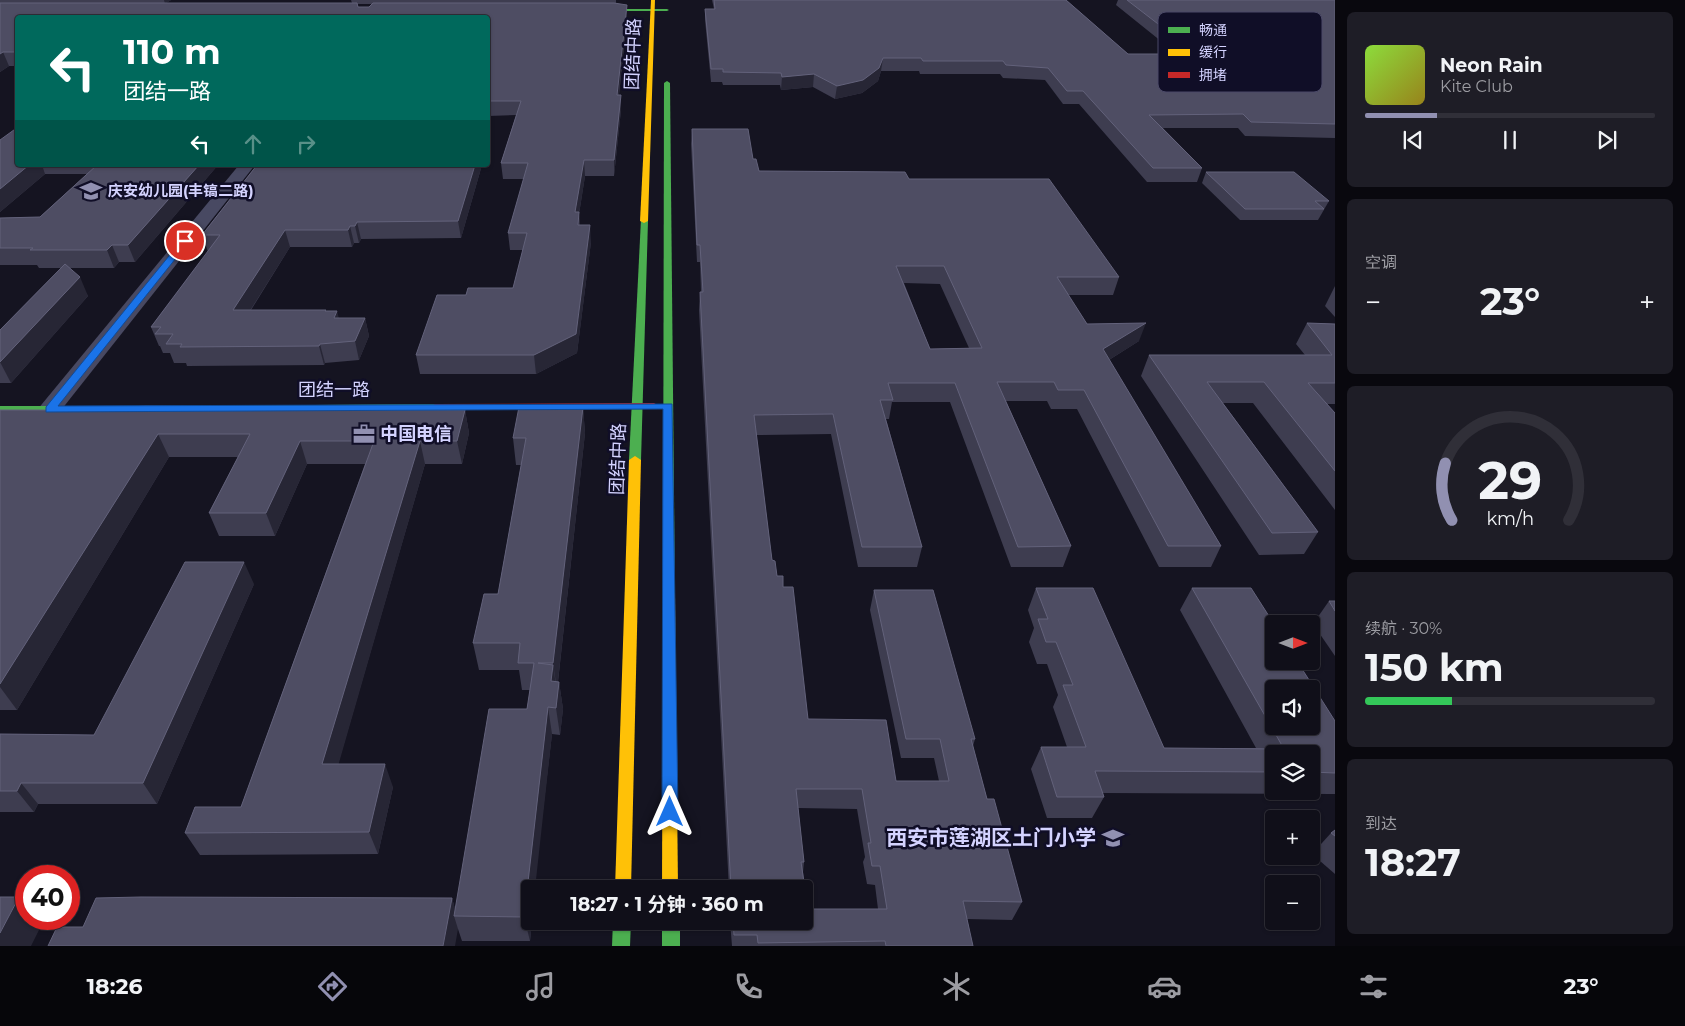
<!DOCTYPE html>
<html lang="zh">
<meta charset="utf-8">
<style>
body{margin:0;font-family:Montserrat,"Noto Sans SC",sans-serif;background:#1e1d26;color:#f1f3f6;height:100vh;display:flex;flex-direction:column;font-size:19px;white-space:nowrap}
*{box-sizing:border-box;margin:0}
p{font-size:16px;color:#9c9ca2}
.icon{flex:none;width:28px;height:28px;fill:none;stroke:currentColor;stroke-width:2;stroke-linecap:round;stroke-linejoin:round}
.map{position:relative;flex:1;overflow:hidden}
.sheet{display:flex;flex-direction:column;gap:12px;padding:12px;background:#09080e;width:350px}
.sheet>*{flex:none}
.hud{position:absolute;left:15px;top:15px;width:475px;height:152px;border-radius:5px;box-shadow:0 1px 4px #0004,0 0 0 1px #302f38;background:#00695c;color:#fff;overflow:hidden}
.needle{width:32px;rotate:90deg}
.controls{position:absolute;left:1265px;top:615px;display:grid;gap:10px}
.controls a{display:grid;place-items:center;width:55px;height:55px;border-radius:5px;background:#100f19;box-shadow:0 1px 4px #0004,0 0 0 1px #302f38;font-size:25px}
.speed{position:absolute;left:15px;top:865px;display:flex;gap:10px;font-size:25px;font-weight:700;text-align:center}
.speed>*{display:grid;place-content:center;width:65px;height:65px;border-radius:50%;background:#100f19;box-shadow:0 1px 4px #0004,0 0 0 1px #302f38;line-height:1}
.speed .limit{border:8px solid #d22;background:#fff;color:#111}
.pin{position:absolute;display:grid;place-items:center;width:42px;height:42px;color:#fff;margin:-21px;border:2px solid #fff;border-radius:50%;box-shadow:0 1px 5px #0007}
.me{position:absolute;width:55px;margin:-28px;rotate:0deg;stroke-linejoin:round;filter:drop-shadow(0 0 4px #0008)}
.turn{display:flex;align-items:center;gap:18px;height:105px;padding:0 25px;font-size:22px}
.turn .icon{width:65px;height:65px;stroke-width:2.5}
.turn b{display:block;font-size:35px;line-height:42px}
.lanes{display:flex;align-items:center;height:48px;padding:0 25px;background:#0003;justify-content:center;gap:25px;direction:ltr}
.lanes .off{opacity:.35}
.big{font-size:38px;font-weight:700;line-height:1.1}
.sheet .widget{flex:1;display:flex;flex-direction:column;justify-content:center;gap:8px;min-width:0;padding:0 18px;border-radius:8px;background:#1e1d26}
.sheet .dial{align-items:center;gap:0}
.dial svg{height:130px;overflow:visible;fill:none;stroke:#302f38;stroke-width:7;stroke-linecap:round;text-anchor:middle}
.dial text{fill:#f1f3f6;stroke:none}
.song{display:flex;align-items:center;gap:15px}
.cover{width:60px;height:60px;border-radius:8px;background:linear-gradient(135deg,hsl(90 70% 55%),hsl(50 70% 35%))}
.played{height:5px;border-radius:2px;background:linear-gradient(90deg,#9190b1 25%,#302f38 25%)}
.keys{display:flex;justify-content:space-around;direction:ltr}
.heat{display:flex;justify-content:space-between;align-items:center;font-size:28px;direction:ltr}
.charge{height:8px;border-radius:4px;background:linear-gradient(90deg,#34c759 30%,#302f38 0)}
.trip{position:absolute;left:521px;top:880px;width:292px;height:50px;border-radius:5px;background:#100f19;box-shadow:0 1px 4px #0004,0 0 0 1px #302f38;font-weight:700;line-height:50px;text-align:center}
.tabs{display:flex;height:80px;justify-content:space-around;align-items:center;background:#06060a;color:#9c9ca2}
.tabs .icon{width:35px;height:35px}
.tabs .current{color:#9190b1}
.tabs b{font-size:22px;color:#f1f3f6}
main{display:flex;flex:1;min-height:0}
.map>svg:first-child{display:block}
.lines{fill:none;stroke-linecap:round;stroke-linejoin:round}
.street{fill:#484962;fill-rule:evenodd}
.fast{fill:#4caf50;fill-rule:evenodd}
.slow{fill:#ffc107;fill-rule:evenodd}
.jam{fill:#c62828;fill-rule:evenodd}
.wall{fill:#3e3d50;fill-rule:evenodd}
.shaded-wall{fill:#272635}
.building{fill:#4e4d63;stroke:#63627b;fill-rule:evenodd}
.route{fill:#1a73e8;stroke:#114b97}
.labels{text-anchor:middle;stroke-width:5;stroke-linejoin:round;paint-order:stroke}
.far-poi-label{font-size:15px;font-weight:bold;fill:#d4d3ff;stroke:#100e27;text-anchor:start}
.street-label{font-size:18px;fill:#d4d3ff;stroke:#100e27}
.poi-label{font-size:18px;font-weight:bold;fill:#d4d3ff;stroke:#100e27;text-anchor:start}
.near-poi-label{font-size:21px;font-weight:bold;fill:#d4d3ff;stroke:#100e27;text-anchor:end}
.key{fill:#100e27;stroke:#4b4968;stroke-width:1}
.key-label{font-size:14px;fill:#d4d3ff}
</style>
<main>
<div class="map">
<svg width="1335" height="946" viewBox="0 0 1335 946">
<rect width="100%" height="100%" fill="#151421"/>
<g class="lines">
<path class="street" d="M239 165H255L58 414 50 416 42 414 38 409 42 404Z"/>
<g class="fast">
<path d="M588 9H667L669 10 667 11H586Z"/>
<path d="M667 81 670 83 675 595 674 598 669 600 664 598 663 595 664 83Z"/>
<path d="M641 219 648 221 641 460 635 464 629 460Z"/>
<path d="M435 404 439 405 440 407 439 409 195 412 190 409 195 406Z"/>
<path d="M0 406H132L137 409 132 412H0Z"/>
<path d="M613 921H631L630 946H612Z"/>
<rect x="662" y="921" width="18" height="25"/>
</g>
<g class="slow">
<path d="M651 0H655L648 221 644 223 640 221Z"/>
<path d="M635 456 641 460 631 889H615L629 460Z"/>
<path d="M669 590 674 592 675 595 678 889H662L663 595 664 592Z"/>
</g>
<path class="jam" d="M654 403 659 406 658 408 435 410 430 407 435 404Z"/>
</g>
<g class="wall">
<path d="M0 0H171L166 3H352L351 0H616V4L627 18 619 95 621 110 614 176H585L579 214 580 225 591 242 577 353 536 374H420L416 355 466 295 513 288 523 250H510L508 233 524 179H503L501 163 516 115 488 116V18H18V66H9L0 72ZM357 4H372L369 7H358Z"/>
<path d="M712 0H1066L1128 54H1177L1116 5 1118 0H1335V138L1245 136 1238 128H1163L1202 168 1197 182H1147L1079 104H1063L1045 80 1003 78 1000 74H920L919 71H881L878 81 862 93 835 99 813 87 781 90 780 85H723L722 82H711L705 20V9H714Z"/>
<path d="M692 129 753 159 759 171 909 179 1119 277 1113 295H1068L1087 324 1139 341 1109 360 1221 546 1211 567H1159L1077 409H1051L1047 401H1006L1071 546 1063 567H1011L950 402H892L889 419H886L922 547 917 567H858L831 434 756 435 772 560 777 576 783 587 808 719 896 781H939L934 758H901L870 610 874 590 975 739 973 746 987 799 1022 902 1012 920 967 919 973 946H732L730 921H805L808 909H878L875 885 867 884 863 862 865 857 857 809 798 808 804 862 803 872 805 889H729L699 310 700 292H701L700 262H697L691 144ZM904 283 940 284 969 348 930 349Z"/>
<path d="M0 140 18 165H218L135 262H119L114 268H70L88 296 11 383H0V330L61 268H39L37 265H0V218L40 217 87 174H45L0 212Z"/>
<path d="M257 165H482L461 238 361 239 359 243H354L352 247H290L251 310 326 311 339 318H365L369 336 359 360 325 363 324 365 187 366 186 363H174L170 353H163L160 346H159L151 327 208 252 202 235Z"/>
<path d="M1206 172 1329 201 1318 220H1240L1202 183Z"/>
<path d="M1335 286V317L1325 306Z"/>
<path d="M1307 323 1335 324V404H1327L1335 413V510L1253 403H1223L1318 532 1304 554 1259 555 1141 376 1149 355H1305L1296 344Z"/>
<path d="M583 407 585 433 558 682H559L563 709 560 735 552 734 530 921H532L530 941H462L458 929 83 927 452 898 455 909 527 709 530 690H522L519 670H479L473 643 498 594 521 465H516L513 438Z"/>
<path d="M0 410H465L469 433 462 464H425L338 764 393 787 378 854 200 855 185 833 241 807 365 464H307L275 536H219L209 513 238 457H169L17 710H0Z"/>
<path d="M254 584 157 804H38L34 812H0V734L94 735Z"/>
<path d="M1036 588 1164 748H1256L1180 610 1192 588 1335 721V794L1103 793 1104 797 1092 818H1047L1031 769 1041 747H1067L1053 707 1058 695 1047 664H1037L1029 642 1034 628 1028 610ZM1274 754H1311V791H1274Z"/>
<path d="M1329 601H1335V656L1313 624Z"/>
<path d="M1335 830V874L1312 854 1331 833Z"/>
</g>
<g class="shaded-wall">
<path d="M164 0H171L165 4Z"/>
<path d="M627 5V18L617 110V95Z"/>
<path d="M3 52 9 66 0 72V54Z"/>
<path d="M883 58 881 71 878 81 862 93 835 99 837 86Z"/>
<path d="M814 74 813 87 781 90 782 77Z"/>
<path d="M621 95V110L614 176V160Z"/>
<path d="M584 160 585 176 579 214 580 229 579 242 575 212Z"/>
<path d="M29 165H42L45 174 0 212V189Z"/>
<path d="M199 165H218L135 262 128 245Z"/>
<path d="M475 165H482L461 238 458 221Z"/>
<path d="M357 222 361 239 359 243 355 226Z"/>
<path d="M590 225 591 242 577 353 536 374 534 355Z"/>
<path d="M350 226 354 243 352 247 348 230Z"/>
<path d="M285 230 290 247 239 328 233 310Z"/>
<path d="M112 245 119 262 114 268 107 250Z"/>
<path d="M80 277 88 296 11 383 0 362Z"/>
<path d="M337 311 342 330 334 318Z"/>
<path d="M365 318 369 336 359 360 355 341Z"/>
<path d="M1146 323 1139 341 1096 368 1103 349Z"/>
<path d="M320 344 325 363 324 365 319 346Z"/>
<path d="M583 407 585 433 557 690 553 663Z"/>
<path d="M465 410 469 433 462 464 457 441Z"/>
<path d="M158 434 169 457 17 710 0 687V684Z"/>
<path d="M300 441 307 464 275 536 266 513Z"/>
<path d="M420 441 425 464 332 787 322 764Z"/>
<path d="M244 562 254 584 157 804 143 783Z"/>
<path d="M553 665 557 692 555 709 551 681Z"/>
<path d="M559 682 563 709 560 735 556 708Z"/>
<path d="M548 707 552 734 535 889H530V921H532L530 941 524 917Z"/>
<path d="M385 764 393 787 378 854 369 832Z"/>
<path d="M21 783 38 804 34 812 17 791Z"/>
<path d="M19 897 26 904V919H40L43 922 31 946H0V933Z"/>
<path d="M452 898 457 916H454L458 929 455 946H443Z"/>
</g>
<g class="building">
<path d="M714 0H1066L1128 54H1197L1127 0H1335V124L1251 122 1243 114 1149 115 1202 168H1153L1083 91H1067L1048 68 1006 65 1003 61H923L921 58H883L879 68 863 80 837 86 814 74 782 77 781 73 723 72V69H711L705 9H715Z"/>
<path d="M0 3H357L358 7H369L373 3H614L627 5 617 95H621L614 160H584L575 212H579L578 225H590L576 334 534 355H416L437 295H466L468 288H513L527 233H508L528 163H501L521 101H488V18H18V52H3L0 54Z"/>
<path d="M18 127V165H29L0 189V140Z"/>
<path d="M692 129H748L753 159H756L759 171 905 172 909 179H1049L1119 277H1057L1087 324 1146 323 1103 349 1221 546H1168L1084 390H1058L1054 382H997L1071 546 1018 547 955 383H888L893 400H880L922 547H862L833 414 754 415 772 560 775 561 777 576H783V587H793L808 719 886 720 896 781H949L940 739H906L874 590H933L975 739H971L987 799H994L1022 902 963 901 973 946H886L885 941 758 943 757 935H734L733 921H805V890L808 909H887L880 866H872L868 843H871L862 789H796L804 862H801L805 889H731L700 292H703L700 245H697ZM896 266H944L982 348 930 349Z"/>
<path d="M97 165H199L128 245H112L107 250H30L33 248H0V218L40 217Z"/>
<path d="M257 165H475L458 221 357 222 355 226H350L348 230H285L233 310H326L325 311H337L334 318H365L355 341 320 344 319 346 180 347 182 344H166L173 334H155L161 327H151L220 235H202Z"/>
<path d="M1206 172H1294L1329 201H1315L1324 209H1245Z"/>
<path d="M65 264 80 277 0 362V330Z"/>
<path d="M1307 323 1335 324V383H1308L1335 413V471L1264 382H1207L1318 532 1272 533 1149 355H1332Z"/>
<path d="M146 406 233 407 231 410H465L457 441H420L322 764H385L369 832 185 833 195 807H241L374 441H300L266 513H209L250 434H158L0 684V410H84Z"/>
<path d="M519 407H583L553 663H538L553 665 551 681 559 682 556 708 548 707 524 917 454 916 489 709H527L534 663H518L520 643H473L484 594H498L526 438H513Z"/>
<path d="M185 562H244L143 783H21L17 791H0V734L94 735Z"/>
<path d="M1036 588H1093L1164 748 1284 749 1192 588H1251L1274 624V661H1297L1335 721V773L1311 772V754H1274V772L1095 771 1104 797H1057L1041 747H1086L1063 685H1073L1056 642H1046L1038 619H1048ZM1274 689H1311V726H1274Z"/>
<path d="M1329 601H1335V611Z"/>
<path d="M1335 830V836L1331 833Z"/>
<path d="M0 897H19L0 933Z"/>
<path d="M141 897 452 898 443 946H48L57 927H83L96 898Z"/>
</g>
<path class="route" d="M185 239 189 241 188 243 58 406 672 404 678 812 676 817 670 819 664 817 662 812 663 409 46 412V407L182 240Z"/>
<defs>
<g id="school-bare" transform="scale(1.725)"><path d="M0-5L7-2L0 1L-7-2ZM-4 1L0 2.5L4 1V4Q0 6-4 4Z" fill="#9190b1" stroke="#100e27" stroke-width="2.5" paint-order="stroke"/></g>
<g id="office-bare" transform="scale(1.725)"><path d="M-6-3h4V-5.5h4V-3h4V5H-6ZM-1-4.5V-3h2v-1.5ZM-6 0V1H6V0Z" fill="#9190b1" stroke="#100e27" stroke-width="2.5" paint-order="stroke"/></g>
</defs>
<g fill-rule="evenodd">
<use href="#school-bare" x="91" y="191"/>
<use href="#office-bare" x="364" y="434"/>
<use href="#school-bare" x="1113" y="838"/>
</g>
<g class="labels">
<g class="far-poi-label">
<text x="108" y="196">庆安幼儿园(丰镐二路)</text>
</g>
<g class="street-label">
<text transform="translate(633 54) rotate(-88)" y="6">团结中路</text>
<text x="334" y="396">团结一路</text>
<text transform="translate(618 459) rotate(-88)" y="6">团结中路</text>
</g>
<g class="poi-label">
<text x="380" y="440">中国电信</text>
</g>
<g class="near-poi-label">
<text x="1096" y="845">西安市莲湖区土门小学</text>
</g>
</g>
<rect x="1158" y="12" width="164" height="80" rx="8" class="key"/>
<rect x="1168" y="27" width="22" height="6" fill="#4caf50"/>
<rect x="1168" y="49" width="22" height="7" fill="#ffc107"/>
<rect x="1168" y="72" width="22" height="6" fill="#c62828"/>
<g class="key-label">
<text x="1199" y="35">畅通</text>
<text x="1199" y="57">缓行</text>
<text x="1199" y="80">拥堵</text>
</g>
</svg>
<div class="controls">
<a><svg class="needle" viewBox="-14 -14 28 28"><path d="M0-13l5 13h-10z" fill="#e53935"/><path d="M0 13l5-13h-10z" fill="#9c9ca2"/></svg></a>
<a><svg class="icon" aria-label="sound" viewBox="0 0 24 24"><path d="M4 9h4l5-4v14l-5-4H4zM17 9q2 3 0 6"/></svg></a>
<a><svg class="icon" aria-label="layers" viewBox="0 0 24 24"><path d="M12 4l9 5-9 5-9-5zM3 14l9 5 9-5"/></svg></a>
<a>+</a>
<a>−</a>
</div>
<div class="speed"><div class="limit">40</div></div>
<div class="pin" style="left:185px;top:241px;background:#d93025"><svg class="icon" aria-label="arrive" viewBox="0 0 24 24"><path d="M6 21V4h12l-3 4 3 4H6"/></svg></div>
<svg class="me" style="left:670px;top:812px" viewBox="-20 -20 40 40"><path d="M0-17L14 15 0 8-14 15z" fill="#1a73e8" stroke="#fff" stroke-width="4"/></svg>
<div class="trip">18:27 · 1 分钟 · 360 m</div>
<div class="hud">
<div class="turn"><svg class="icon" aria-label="left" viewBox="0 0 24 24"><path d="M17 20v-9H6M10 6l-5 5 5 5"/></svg><div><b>110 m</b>团结一路</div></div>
<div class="lanes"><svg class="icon" aria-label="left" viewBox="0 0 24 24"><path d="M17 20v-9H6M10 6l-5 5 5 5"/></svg><svg class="icon off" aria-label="ahead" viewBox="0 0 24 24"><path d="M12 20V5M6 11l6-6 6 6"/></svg><svg class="icon off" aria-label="right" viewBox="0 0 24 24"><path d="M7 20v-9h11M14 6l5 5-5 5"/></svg></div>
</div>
</div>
<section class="sheet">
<div class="widget">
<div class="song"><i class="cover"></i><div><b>Neon Rain</b><p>Kite Club</p></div></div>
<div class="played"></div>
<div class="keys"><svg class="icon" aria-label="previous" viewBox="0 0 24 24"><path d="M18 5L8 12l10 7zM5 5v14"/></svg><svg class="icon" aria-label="pause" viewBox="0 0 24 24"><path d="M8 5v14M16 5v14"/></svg><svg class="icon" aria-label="next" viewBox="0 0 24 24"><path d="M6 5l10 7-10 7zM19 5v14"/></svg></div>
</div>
<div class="widget"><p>空调</p>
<div class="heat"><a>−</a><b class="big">23°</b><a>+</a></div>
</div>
<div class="widget dial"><svg viewBox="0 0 100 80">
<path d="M14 69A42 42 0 1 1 86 69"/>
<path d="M14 69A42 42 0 0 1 10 34" stroke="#9190b1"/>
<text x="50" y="56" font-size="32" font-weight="700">29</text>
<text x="50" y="72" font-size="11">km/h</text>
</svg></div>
<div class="widget"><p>续航 · 30%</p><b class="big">150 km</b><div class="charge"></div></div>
<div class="widget"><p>到达</p><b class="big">18:27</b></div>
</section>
</main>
<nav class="tabs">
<b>18:26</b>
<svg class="icon current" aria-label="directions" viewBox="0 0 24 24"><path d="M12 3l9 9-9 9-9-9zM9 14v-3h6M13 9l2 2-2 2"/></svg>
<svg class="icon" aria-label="music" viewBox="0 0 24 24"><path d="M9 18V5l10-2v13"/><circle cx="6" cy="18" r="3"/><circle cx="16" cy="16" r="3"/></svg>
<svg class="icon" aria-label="phone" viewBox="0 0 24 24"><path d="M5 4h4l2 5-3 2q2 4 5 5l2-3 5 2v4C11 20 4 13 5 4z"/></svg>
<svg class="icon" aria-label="climate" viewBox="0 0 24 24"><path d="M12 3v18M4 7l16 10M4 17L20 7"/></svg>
<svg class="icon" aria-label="car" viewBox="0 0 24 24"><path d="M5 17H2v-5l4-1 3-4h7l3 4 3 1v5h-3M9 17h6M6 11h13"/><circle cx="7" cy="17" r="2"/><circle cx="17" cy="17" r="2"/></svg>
<svg class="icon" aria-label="filters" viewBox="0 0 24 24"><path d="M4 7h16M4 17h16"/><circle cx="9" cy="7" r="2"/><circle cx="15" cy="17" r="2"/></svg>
<b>23°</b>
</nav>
